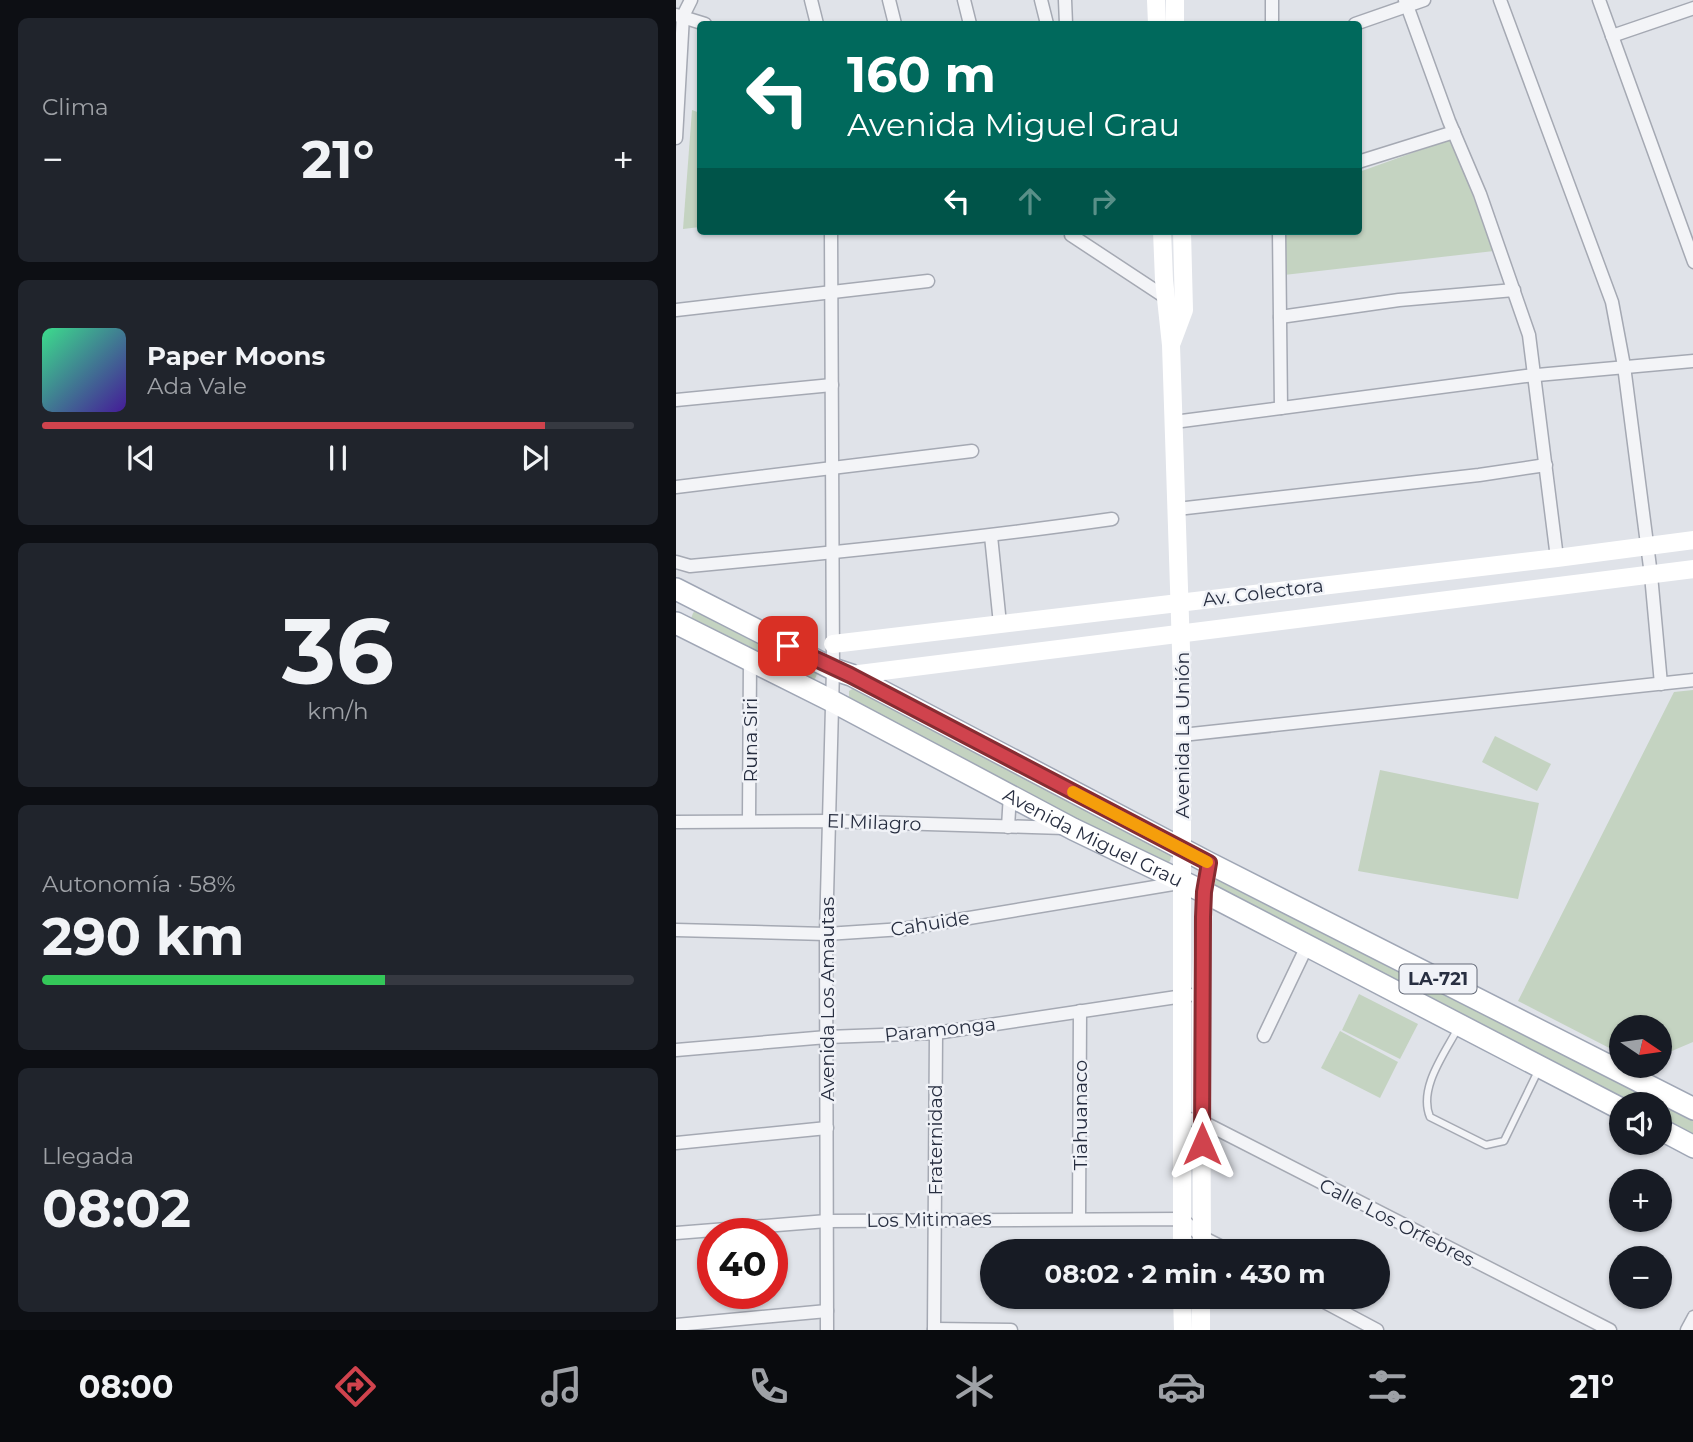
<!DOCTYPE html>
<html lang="es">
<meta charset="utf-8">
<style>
body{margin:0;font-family:Montserrat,sans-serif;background:#20242c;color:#f1f3f6;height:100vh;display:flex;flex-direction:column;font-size:26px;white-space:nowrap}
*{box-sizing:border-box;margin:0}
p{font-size:23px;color:#9ea1a6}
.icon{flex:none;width:38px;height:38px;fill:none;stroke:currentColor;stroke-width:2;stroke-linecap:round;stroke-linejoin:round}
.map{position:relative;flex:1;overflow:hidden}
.drawer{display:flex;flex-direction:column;gap:18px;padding:18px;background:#0d0f14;width:676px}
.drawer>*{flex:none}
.top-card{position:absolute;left:21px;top:21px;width:665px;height:214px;border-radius:7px;box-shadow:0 2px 5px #0004;background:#00695c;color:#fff;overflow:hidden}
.needle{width:46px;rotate:103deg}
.controls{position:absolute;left:933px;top:1015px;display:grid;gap:14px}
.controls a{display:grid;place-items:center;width:63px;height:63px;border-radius:50%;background:#171b24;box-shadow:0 2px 5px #0004;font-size:35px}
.speed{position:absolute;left:21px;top:1218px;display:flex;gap:14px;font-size:35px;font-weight:700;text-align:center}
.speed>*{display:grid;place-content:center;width:91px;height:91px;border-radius:50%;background:#171b24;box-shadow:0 2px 5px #0004;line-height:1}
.speed .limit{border:10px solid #d22;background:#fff;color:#111}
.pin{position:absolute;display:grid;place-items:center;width:60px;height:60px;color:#fff;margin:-30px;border-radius:14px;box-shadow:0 4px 10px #0006}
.me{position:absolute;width:77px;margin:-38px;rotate:0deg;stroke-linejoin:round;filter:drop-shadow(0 0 5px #0008)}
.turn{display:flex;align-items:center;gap:24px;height:147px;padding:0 35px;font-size:32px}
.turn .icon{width:91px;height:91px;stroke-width:2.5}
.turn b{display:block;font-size:49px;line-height:60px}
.lanes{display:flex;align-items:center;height:66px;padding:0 35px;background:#0003;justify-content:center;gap:35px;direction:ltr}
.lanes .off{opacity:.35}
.big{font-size:52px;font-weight:700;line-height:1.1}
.drawer .tile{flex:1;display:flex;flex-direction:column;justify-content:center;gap:10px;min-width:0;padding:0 24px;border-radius:10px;background:#20242c}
.drawer .dial{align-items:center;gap:0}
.dial b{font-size:91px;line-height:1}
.song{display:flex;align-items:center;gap:21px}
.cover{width:84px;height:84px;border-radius:10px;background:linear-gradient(135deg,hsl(150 70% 55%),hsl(260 70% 35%))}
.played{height:7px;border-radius:4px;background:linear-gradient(90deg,#d0434d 85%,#363941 85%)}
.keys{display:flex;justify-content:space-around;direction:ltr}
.heat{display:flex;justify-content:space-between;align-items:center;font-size:38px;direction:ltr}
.charge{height:10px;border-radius:5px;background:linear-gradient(90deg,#34c759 58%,#363941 0)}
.trip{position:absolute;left:304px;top:1239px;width:410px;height:70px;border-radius:35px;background:#171b24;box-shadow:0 2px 5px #0004;font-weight:700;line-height:70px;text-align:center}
.menu{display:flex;height:112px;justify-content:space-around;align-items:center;background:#090b0e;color:#9ea1a6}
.menu .icon{width:49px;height:49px}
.menu .active{color:#d0434d}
.menu b{font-size:32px;color:#f1f3f6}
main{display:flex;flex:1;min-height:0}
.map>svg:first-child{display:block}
.green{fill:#c4d3c1}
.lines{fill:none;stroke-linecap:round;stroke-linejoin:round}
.lane-casing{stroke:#a5a9b3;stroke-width:9}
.street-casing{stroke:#a5a9b3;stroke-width:15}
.primary-casing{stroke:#9fa6b5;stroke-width:24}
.lane{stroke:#f3f4f7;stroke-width:6}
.street{stroke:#f3f4f7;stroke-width:12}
.secondary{stroke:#fff;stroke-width:18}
.primary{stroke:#fff;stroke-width:21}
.route-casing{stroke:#872c32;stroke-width:18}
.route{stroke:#d0434d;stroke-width:12}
.slow{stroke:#f59e0b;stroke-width:12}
.labels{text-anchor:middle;stroke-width:5;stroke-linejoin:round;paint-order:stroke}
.shield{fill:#f0f2f7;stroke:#646a78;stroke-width:2}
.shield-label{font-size:18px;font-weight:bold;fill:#282f41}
.street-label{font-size:19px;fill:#282f41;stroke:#f0f2f7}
</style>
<main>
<section class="drawer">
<div class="tile"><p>Clima</p>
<div class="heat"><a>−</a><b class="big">21°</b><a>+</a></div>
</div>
<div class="tile">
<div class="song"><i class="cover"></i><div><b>Paper Moons</b><p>Ada Vale</p></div></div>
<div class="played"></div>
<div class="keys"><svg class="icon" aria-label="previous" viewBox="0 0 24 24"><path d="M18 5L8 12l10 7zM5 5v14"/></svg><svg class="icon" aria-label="pause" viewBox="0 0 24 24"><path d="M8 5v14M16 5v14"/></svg><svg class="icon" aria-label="next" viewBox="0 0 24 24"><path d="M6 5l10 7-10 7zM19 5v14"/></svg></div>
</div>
<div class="tile dial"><b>36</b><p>km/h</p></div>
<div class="tile"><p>Autonomía · 58%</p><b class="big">290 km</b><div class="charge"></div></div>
<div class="tile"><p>Llegada</p><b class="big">08:02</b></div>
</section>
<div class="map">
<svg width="1018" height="1330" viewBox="0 0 1018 1330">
<rect width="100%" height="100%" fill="#e0e3e9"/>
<g class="green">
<path d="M16 110 24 113V227L7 229Z"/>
<path d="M775 139 818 251 608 275 607 231H682L683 172Z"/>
<path d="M21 609 143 669 137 684 15 619 17 613Z"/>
<path d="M178 688H182L496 853 494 861 489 865 173 702V691Z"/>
<path d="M1017 690V1042L984 1056V1027H945V1054L842 1001 998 692Z"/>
<path d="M819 736 875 764 861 791 806 762Z"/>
<path d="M704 770 863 803 842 899 682 871Z"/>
<path d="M538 876 1017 1117V1141L984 1123V1104H946L537 894Z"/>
<path d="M683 994 742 1024 724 1059 666 1030Z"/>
<path d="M664 1031 722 1062 704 1098 645 1068Z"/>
</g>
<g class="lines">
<g class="lane-casing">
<path id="lane" d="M782 1028C769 1053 742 1088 754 1117L810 1145 828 1141 863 1069"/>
</g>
<g class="street-casing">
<g id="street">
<path d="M135 0 141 24"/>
<path d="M213 0 219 24"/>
<path d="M288 0 294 24"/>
<path d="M365 0 371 24"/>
<path d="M389 0 390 24"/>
<path d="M596 0V24"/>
<path d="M729 0 773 121 804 194 853 335 881 558"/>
<path d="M824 0 936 302 948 366 975 575 985 684"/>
<path d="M923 0 1018 262"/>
<path d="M0 15 29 24"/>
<path d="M679 24 748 0"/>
<path d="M936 36 1018 8"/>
<path d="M0 138 7 16 15 0"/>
<path d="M682 162 778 132"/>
<path d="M395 231V235L489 297"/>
<path d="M603 231 605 408"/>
<path d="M0 310 252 281"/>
<path d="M604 317 723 300 838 290"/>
<path d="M0 400 156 385"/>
<path d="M498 422 850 376 1018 361"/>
<path d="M0 487 296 451"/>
<path d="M501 509 803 475 870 465"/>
<path d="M315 536 324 624"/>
<path d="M0 562 14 566C155 553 296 539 436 519"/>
<path d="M506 735 1018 680"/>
<path d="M73 821 74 659"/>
<path d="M0 822 153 821 388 828"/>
<path d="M332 827 334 794"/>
<path d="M0 930 150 934 227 929 503 883"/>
<path d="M588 1036 631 946"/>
<path d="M0 1050 151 1037 260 1033 514 995"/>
<path d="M506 1118 525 1121 934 1330"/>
<path d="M0 1143 151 1128"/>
<path d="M403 1219 404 1011"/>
<path d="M0 1233 151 1221 506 1219 526 1237 554 1251"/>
<path d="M639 1297 701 1330"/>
<path d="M0 1325 151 1311"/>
<path d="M258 1329 335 1330"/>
<path d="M151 1330 150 934 157 669 155 231"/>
<path d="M258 1330 260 1033"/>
<path d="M1011 1330 1018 1317"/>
</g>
</g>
<g class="primary-casing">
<g id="primary">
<path d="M0 589 157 669 175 675 533 863 1018 1109"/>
<path id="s1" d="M0 623 156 701 397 829 528 892 945 1109"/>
<path d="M984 1129 1018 1147"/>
</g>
</g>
<use href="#lane" class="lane"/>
<use href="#street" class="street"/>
<g class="secondary">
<path d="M480 0 481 24"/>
<path d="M499 0V24"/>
<path d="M486 231 488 280 495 345 506 679V1251"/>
<path d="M496 342 508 310 506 231"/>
<path d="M157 644 881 558 1018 540"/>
<path d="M175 675 1018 569"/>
<path d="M526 1251 525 993 528 892 533 863"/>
<path d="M506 1297 507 1330"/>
<path d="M525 1330V1297"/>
</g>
<use href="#primary" class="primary"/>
</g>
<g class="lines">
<g class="route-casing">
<path id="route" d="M112 646 174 675 533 863 528 892 527 917 526 1144"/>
</g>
<use href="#route" class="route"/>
<path class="slow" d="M397 792 531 862"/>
</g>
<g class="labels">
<rect class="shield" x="723.5" y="964.5" width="77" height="29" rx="5"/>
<g class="shield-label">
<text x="762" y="985">LA-721</text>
</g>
<g class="street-label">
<text transform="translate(587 592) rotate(-7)" y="7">Av. Colectora</text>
<text transform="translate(506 735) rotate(-90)" y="7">Avenida La Unión</text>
<text transform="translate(74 740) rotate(-90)" y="7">Runa Siri</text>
<text transform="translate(198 822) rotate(2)" y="7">El Milagro</text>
<text dy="7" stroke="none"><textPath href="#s1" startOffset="469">Avenida Miguel Grau</textPath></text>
<text transform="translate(254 923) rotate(-9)" y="7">Cahuide</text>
<text transform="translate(151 999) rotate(-90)" y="7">Avenida Los Amautas</text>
<text transform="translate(264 1029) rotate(-6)" y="7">Paramonga</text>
<text transform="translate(404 1115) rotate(-90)" y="7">Tiahuanaco</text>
<text transform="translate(259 1140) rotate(-90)" y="7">Fraternidad</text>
<text transform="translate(253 1219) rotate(-1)" y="7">Los Mitimaes</text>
<text transform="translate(721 1222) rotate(27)" y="7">Calle Los Orfebres</text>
</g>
</g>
</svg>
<div class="controls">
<a><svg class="needle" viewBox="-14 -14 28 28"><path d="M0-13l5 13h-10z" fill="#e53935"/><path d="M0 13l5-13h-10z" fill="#9ea1a6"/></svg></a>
<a><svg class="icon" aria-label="sound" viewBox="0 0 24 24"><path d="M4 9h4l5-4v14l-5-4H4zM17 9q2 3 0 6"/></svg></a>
<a>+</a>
<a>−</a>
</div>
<div class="speed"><div class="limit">40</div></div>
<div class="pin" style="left:112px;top:646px;background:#d93025"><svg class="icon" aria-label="arrive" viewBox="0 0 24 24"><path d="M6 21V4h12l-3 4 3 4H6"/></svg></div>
<svg class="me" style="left:526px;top:1144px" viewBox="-20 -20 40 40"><path d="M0-17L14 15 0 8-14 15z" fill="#d0434d" stroke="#fff" stroke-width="4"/></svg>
<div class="trip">08:02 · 2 min · 430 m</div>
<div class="top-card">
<div class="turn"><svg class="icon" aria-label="left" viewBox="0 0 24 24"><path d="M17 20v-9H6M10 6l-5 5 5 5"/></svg><div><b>160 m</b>Avenida Miguel Grau</div></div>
<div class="lanes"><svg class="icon" aria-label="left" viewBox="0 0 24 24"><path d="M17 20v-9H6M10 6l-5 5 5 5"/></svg><svg class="icon off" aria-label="ahead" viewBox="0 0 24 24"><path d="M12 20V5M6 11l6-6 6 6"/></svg><svg class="icon off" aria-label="right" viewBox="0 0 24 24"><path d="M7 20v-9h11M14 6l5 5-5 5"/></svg></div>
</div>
</div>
</main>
<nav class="menu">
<b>08:00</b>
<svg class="icon active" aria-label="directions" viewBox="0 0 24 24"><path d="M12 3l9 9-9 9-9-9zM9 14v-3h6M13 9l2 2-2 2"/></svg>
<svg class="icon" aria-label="music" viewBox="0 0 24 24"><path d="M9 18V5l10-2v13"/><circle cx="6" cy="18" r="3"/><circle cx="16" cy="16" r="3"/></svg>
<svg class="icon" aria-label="phone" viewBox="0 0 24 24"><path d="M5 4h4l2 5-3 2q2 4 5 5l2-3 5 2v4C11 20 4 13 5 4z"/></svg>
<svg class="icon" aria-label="climate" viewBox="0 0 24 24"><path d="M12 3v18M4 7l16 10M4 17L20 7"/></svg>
<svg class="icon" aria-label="car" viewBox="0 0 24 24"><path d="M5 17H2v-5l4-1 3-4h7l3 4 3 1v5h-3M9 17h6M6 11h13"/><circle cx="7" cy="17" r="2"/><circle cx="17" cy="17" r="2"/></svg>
<svg class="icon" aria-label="filters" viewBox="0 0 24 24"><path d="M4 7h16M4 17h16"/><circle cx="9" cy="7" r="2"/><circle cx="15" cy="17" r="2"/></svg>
<b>21°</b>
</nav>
